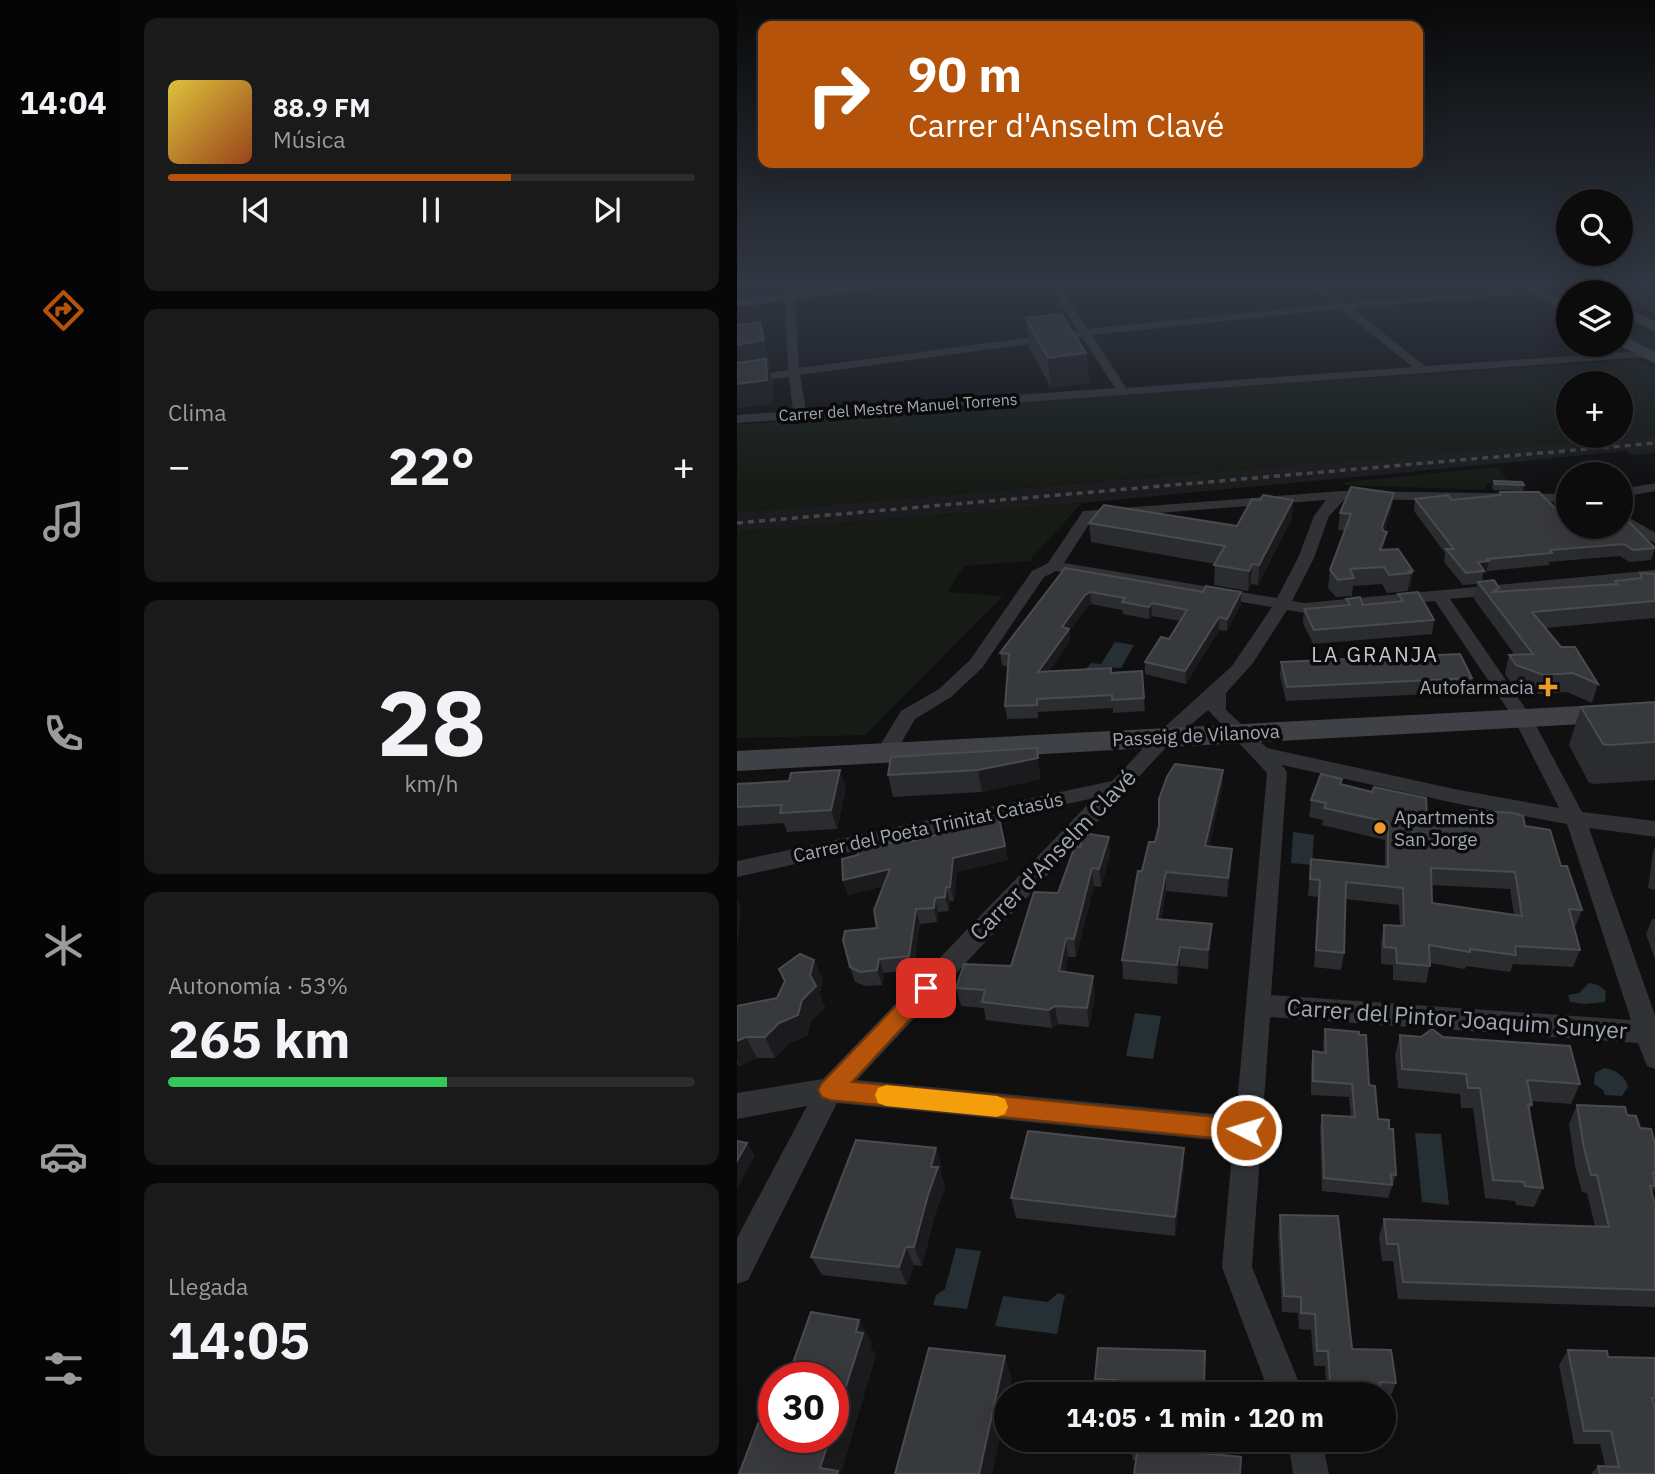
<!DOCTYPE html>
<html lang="es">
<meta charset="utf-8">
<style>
body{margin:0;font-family:"IBM Plex Sans",sans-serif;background:#1a1a1b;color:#f1f3f6;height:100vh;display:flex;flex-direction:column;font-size:26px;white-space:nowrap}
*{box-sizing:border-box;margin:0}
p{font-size:23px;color:#9a9b9d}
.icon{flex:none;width:38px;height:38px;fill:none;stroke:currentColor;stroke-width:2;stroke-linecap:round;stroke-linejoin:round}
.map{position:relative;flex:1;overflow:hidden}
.panel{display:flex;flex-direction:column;gap:18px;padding:18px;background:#070707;width:611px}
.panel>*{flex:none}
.top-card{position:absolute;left:21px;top:21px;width:665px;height:147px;border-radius:14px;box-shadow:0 7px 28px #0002,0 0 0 2px #2c2c2e;background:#b45309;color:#fff;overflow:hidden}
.fabs{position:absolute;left:819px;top:189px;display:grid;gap:14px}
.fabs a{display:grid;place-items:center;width:77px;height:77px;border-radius:50%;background:#0c0c0d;box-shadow:0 7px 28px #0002,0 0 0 2px #2c2c2e;font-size:35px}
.speed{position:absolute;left:21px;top:1362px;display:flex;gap:14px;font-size:35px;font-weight:700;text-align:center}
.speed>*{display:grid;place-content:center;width:91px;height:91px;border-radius:50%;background:#0c0c0d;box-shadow:0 7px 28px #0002,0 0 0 2px #2c2c2e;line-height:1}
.speed .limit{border:10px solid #d22;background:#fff;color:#111}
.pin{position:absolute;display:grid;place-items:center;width:60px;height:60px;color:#fff;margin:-30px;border-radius:14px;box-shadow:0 4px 10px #0006}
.me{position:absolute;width:77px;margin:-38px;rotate:275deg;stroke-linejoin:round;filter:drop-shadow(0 0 5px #0008)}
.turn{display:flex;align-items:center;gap:24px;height:147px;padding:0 35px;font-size:32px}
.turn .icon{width:91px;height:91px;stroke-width:2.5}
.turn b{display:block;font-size:49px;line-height:60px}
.big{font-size:52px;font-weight:700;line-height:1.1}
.panel .tile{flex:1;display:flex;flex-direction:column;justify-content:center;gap:10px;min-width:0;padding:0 24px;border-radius:14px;background:#1a1a1b}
.panel .dial{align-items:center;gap:0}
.dial b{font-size:91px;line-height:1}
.song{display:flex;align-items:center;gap:21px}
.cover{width:84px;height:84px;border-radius:10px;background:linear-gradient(135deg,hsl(50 70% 55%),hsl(20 70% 35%))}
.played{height:7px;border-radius:4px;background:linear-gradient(90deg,#b45309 65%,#2c2c2e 65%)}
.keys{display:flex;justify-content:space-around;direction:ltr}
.heat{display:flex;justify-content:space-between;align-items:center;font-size:38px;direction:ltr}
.charge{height:10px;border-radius:5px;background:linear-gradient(90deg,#34c759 53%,#2c2c2e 0)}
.trip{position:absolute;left:257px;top:1382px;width:402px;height:70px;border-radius:35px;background:#0c0c0d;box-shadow:0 7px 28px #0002,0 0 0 2px #2c2c2e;font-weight:700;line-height:70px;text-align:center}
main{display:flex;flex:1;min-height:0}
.tabs{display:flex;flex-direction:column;width:126px;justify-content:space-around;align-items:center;background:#050505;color:#9a9b9d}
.tabs .icon{width:49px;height:49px}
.tabs .on{color:#b45309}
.tabs b{font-size:32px;color:#f1f3f6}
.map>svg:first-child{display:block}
.built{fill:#1c1c1e}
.green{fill:#161b16;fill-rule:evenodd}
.water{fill:#262f34}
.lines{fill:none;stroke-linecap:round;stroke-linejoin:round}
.street{fill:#313236;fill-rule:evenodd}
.secondary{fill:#3f4146;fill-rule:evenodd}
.rail{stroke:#44464b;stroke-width:3.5;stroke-dasharray:6 5;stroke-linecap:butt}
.wall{fill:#2b2c2f;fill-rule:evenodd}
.shaded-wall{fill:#1b1b1d}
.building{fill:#38393d;stroke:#484b4f;stroke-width:2;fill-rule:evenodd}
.route{fill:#b45309;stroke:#753606;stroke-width:2}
.slow{fill:#f59e0b}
.poi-dot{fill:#ee9a2b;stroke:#0b0b0c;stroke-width:2.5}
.labels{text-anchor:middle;stroke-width:7;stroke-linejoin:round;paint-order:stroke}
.far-street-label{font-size:16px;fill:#a1a7b2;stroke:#0b0b0c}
.poi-label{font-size:19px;fill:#a1a7b2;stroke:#0b0b0c;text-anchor:end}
.street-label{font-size:19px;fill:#a1a7b2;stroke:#0b0b0c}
.neighbourhood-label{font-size:21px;letter-spacing:2px;fill:#c2c6ce;stroke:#0b0b0c}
.near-street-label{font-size:23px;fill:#a1a7b2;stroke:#0b0b0c}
</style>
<main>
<nav class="tabs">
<b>14:04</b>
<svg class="icon on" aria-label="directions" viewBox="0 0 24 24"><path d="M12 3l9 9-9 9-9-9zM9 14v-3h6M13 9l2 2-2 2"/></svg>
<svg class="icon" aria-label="music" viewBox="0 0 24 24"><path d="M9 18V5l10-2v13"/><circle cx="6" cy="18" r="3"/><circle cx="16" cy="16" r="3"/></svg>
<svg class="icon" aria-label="phone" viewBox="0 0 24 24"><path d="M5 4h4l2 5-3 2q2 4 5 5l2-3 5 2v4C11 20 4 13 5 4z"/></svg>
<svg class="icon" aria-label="climate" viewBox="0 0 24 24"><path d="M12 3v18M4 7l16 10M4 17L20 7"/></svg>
<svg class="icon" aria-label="car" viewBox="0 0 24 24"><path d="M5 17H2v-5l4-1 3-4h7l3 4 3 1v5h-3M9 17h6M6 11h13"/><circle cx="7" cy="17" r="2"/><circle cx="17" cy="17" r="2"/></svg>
<svg class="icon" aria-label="filters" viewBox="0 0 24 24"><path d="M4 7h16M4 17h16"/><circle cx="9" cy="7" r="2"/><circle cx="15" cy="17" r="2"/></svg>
</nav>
<section class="panel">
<div class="tile">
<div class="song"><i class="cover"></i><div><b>88.9 FM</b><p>Música</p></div></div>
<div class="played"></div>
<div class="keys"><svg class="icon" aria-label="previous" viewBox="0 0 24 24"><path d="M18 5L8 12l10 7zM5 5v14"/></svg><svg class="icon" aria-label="pause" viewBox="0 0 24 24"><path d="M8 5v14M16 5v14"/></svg><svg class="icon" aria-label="next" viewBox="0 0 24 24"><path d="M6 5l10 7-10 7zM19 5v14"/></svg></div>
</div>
<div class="tile"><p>Clima</p>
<div class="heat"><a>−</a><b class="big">22°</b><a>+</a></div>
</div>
<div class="tile dial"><b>28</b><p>km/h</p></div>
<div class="tile"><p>Autonomía · 53%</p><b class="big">265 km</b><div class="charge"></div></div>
<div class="tile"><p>Llegada</p><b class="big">14:05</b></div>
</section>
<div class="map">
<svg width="919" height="1474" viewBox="0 0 919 1474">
<rect width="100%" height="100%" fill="#101011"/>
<path class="built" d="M918 435V453L894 455 890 451 345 503 0 532V512Z"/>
<g class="green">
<path d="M884 314 918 334V355L884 336Z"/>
<path d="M901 358 918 369V435L0 512V425L385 394 861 363ZM831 383H884V436H831Z"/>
<path d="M762 467 771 483 749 484 750 490 607 485 608 482Z"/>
<path d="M345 503 292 561 227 566 210 592 266 596 128 735 0 738V532Z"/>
</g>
<g class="water">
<path d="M378 642 397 645 384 668 366 667 352 672 349 669 354 663 364 664Z"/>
<path d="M556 832 577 835 575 865 554 863Z"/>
<path d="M852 983 861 985 869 991 868 1002 848 1004 833 1002 831 995 842 993Z"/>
<path d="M398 1013 424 1016 416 1059 389 1056Z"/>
<path d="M867 1068C878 1069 889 1077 891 1087L885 1096 868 1095 866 1090 857 1084 858 1073Z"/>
<path d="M678 1133 704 1134 712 1205 685 1202Z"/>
<path d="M219 1248 244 1251 230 1309 196 1305 199 1295 208 1289Z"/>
<path d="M321 1293 328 1295 320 1334 258 1326 266 1296 311 1302Z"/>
</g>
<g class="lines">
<g class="street">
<path d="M47 283H57L62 368 341 331 310 283H320L351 329 596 304 571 283H582L608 303 799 288 802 289V293L615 308 688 366 908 351 913 354 908 357 0 423V415L56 411 52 377 0 384V378L51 370ZM603 309 676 367 389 388 355 335ZM345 337 378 388 69 410 63 375Z"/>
<path d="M897 283H919V287L856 292 844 290 849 287Z"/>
<path d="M919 483V491L884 497V489Z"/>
<path d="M605 491 831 494V502L608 499 592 516 577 558 555 601 568 603 919 570V580L713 599 795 718 845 812 919 821V837L852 828 919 1018V1069L910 1066 901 1043 533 1017 515 1267 567 1395H533L485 1267 496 1142 100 1103 11 1280 0 1284V1238L70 1106 0 1119V1093L86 1079 357 798 0 877V861L375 781 421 733 495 666 535 607 319 571 307 577 245 668 214 697 178 719 156 757H142L139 752 164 711 202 689 233 660 295 571 311 563 346 511ZM589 500 577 516 561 558 540 598 327 563 356 518ZM698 601 777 719 822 808 722 790 530 748 489 710V693L516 663 550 610 568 613ZM471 710 530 773 499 1116 120 1080 435 741ZM545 765 722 804 830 824 894 1020 534 995 550 772Z"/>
<path d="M884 513 919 533V544L884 523Z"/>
<path d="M551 1440H585L592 1474H556Z"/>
</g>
<g class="secondary">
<path d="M120 283H159L152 287 0 307V299Z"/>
<path d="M781 283H798L831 304V314Z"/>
<path d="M831 283H848L861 292H844Z"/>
<path d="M884 305 919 322V332L884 315Z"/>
<path d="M884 335 919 352V364L881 345H884Z"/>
<path d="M919 702V720L0 771V751Z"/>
</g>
<path class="rail" d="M0 523 919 443"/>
</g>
<g class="wall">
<path d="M882 283H918V313L884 295V292H880Z"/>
<path d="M289 318 349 353 352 383 314 388 292 347Z"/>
<path d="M757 481 787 485 786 491 756 490 755 487Z"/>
<path d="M763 492 831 527 918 548 914 560 892 562 883 556 812 562V565L750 571 749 574H746L745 581 762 588 761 591 877 584 878 581 901 579 903 573 918 574V620L917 618 808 628 824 647 861 684 855 703 830 692 802 694 775 684 768 674 772 655H778L737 599 740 584 726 585 707 562 708 553 677 511 678 499 715 500 762 495Z"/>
<path d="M657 493 654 510 647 532V550L676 571 673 588H671V591L650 593 645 584 616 586 615 596 599 597 591 588 593 570 608 531 601 530 603 513Z"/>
<path d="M523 500H556L555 518 521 585 514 584 511 591 477 585 478 564 354 542 352 523 500 526Z"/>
<path d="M328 568 466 592H504V604L490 631 482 630 449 684 408 674V662L432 639 443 621 415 616 412 619 386 614 385 610 354 604 349 608 332 631 333 641 312 671 374 673 405 671 408 711 376 713V708L301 712V718L270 719 268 706 271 667 265 665 263 653Z"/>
<path d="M661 594 697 620 695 634 576 644 566 623 567 609 608 605 609 599 626 605 660 602Z"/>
<path d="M544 662 735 678 732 692 549 701 543 676Z"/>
<path d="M918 702V780L858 784 852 783 832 745 844 707Z"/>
<path d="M154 757 304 779 245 792 156 797 151 775Z"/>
<path d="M486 770 485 789 472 846 495 849 494 868 490 897 429 891 424 920 474 943 471 969 443 966 440 984 386 979 385 960 405 871Z"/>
<path d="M0 784 109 788 100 829 50 832 47 823 0 826Z"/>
<path d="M604 784 690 815 694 820 731 822 733 810 788 826 824 866 845 910 838 927H837L843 950 836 967 776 964 773 972 729 966 728 969 693 963 689 983 656 980V965L644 964V942L647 925 663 926 662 905 608 899 607 953 604 970 577 967 581 897 571 896 574 859 648 867V840L585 825 586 820 572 817 574 800ZM694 885 773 889 777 915 695 903Z"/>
<path d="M172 842 271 860 220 872 217 901H213L212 911 201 912 200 922 183 924 176 970 147 973 145 985 128 986 118 982 113 967 140 928 147 886 111 895 106 880 121 855Z"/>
<path d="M918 847V890L911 888 916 852Z"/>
<path d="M373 855 364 887 357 886 339 957H331L328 972 358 994 352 1027 321 1024 315 1028 249 1020 247 1008 224 1006 219 988 274 966 321 893Z"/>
<path d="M915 919H918V959L909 934Z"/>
<path d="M77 960 86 981 82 994 88 1007 74 1021 70 1036 51 1044 38 1058H20L3 1066 0 1064V1006L40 998Z"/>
<path d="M588 1029 622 1035 632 1085 641 1119 659 1175 651 1198 585 1191 583 1128 585 1115 614 1117 612 1097 574 1095V1065L576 1051 586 1052V1044Z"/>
<path d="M663 1035 706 1037 843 1084 834 1104 794 1101 795 1105 792 1112 806 1188 797 1207 779 1205 778 1201 748 1198 736 1108H724L723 1094 661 1088 658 1055Z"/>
<path d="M840 1105 890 1115 918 1144V1188L915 1193 918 1205V1307L661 1299 656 1261H645L642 1237 647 1219 858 1226 850 1193 845 1192 838 1166 832 1124Z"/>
<path d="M199 1148 205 1168 204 1174 208 1187 198 1214 185 1266 177 1265 170 1285 85 1275 74 1257Z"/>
<path d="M447 1148V1168L438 1236 279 1218 274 1198Z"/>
<path d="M543 1215 615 1349 659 1383 653 1397H648V1395H590L588 1366H577L574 1330 562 1329 561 1313 545 1312 541 1232Z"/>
<path d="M831 1350 871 1357 918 1358V1474H854L861 1466H868L863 1444H837L822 1365Z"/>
<path d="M468 1351 467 1395H360L358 1379Z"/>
<path d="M456 1440 455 1452 399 1460H396L393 1445Z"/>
</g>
<g class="shaded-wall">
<path d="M23 322 35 370H32L36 382V404L0 408V345Z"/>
<path d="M349 353 352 383 314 388 311 358Z"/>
<path d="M657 493 654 510 643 544 645 527Z"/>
<path d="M556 500 555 518 521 585 522 565Z"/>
<path d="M650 532 647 549 643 550Z"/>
<path d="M752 561 749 574H746L747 571 741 562Z"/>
<path d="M515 564 514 584 511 591 512 571Z"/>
<path d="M672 571H676L673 588H671L674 573Z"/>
<path d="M353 592 354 604 349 608 332 631 333 641 302 685 301 672 325 627 348 595Z"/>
<path d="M504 592V604L490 631V619Z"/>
<path d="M415 603V616L412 619V607Z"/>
<path d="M482 617V630L449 684 448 671Z"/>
<path d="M301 758 304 779 245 792 241 770Z"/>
<path d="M103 770 109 788 100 829 94 810Z"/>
<path d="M486 770 485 789 468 865V846Z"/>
<path d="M372 837 373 855 364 887 362 869Z"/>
<path d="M268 846 271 860 220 872 217 901 213 887 216 858Z"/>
<path d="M495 849 494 868 490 897 491 878Z"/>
<path d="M355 868 357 886 339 957 337 939Z"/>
<path d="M153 869 157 884 111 895 106 880Z"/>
<path d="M429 872V891L421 939 420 919Z"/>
<path d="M209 887 213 901 212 911 208 897Z"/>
<path d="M198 898 201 912 200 922 197 908Z"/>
<path d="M0 899 4 908 0 950Z"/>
<path d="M179 909 183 924 176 970 172 956Z"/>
<path d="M475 924 474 943 471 969V950Z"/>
<path d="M329 938 331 957 324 989 322 971Z"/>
<path d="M443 947V966L440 984V965Z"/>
<path d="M142 959 147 973 145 985 140 970Z"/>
<path d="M77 960 86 981 82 994 88 1007 74 1021 70 1036 51 1044 38 1058 28 1037 73 975Z"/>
<path d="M356 976 358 994 352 1027 350 1008Z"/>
<path d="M318 1006 321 1024 315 1028 312 1010Z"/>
<path d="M9 1037 20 1058 3 1066 0 1060V1041Z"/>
<path d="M10 1143 18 1156 0 1189V1161Z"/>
<path d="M199 1148 205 1168 204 1174 208 1187 198 1214 185 1266 177 1247Z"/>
<path d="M447 1148V1168L438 1236V1217Z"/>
<path d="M169 1247 177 1265 170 1285 162 1267Z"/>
<path d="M122 1320 135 1342 134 1347 139 1356 104 1474H88L83 1468 93 1437H96V1427Z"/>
<path d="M268 1356 275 1378 272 1395H270V1405L255 1474H242Z"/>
</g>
<g class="building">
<path d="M897 283H918V293Z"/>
<path d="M324 314 349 353 311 358 289 318Z"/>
<path d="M23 322 27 340 0 345V325Z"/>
<path d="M29 359 30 380 0 384V363Z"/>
<path d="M757 481 785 482 787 485 758 484Z"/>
<path d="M614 487 657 493 645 527 646 531 650 532 643 550 661 549 676 571H672L674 573 652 575 647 567 613 569 617 578 601 580 593 570 614 514 603 513Z"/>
<path d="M763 492H802L824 514H829L831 516V527H884V522H892L918 548 896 550 887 544 813 550 815 553 750 559 752 561 741 562 747 571 729 573 709 549H717L678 499 711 495 715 500 764 495Z"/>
<path d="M526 495 556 500 522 565 515 564 512 571 477 565 488 546 352 523 367 505 500 526 515 499 523 500Z"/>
<path d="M328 568 466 592 469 586 504 592 490 619 482 617 448 671 408 662 424 637 432 639 450 610 415 603 412 607 385 602 388 598 353 592 348 595 325 627 332 629 301 672 374 668V673L405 671 407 698 375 700V695L300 699V705L268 706 272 654 263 653Z"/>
<path d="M903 573 918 574V601L795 612 824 647H838L861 684 836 673 807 675 779 665 772 655 796 654 741 582 757 580 762 588 756 592 880 584 878 581 905 578Z"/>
<path d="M681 592 697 620 577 630 567 609 613 605 609 599 623 597 626 605 666 601 661 594Z"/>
<path d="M723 654 735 678 550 687 544 662Z"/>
<path d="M918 702V742L871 745 866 744 844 707Z"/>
<path d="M300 748 301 758 241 770 151 775 154 757Z"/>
<path d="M438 764 486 770 468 846 495 849 491 878 429 872 420 919 475 924 471 950 443 947 440 965 385 960 401 871H405L412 842H418L422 826V799L430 777Z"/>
<path d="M103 770 94 810 43 813 45 805 0 807V784L52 781 54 773Z"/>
<path d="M584 774 605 779 603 784 635 792 637 787 689 798 690 815 694 816V820L736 822 733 810 776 813 786 816 788 826 813 830 824 866H830L845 910 832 909 843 950 778 946 779 955 733 949V952L692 945 693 966 660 963 659 948 647 947V925L667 926 666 888 609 882 607 953 579 950 583 880 573 879 574 859 651 867V822L587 808 589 803 574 800ZM694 868 778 872 785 916 695 903Z"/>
<path d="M262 818 268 846 216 858 213 887H209L208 897 198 898 197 908 179 909 172 956 142 959 140 970 123 972 113 967 106 940 108 931 140 928 137 910 153 869 106 880 105 859 121 855 120 850 171 839 172 842Z"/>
<path d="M346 833 372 837 362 869 355 868 337 939 329 938 322 971 356 976 350 1008 318 1006 312 1010 245 1002 248 990 219 988 227 964 274 966 297 892 321 893 338 846 343 847Z"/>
<path d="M63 954 77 960 73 975 79 986 65 1000 61 1015 42 1023 28 1037H9L0 1041V1006L40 998 48 981 42 969Z"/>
<path d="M588 1029 622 1032V1035H629L632 1085 638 1086 641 1119 652 1120V1129H656L659 1175 654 1174 655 1185 587 1178 585 1115 618 1117 615 1084 576 1081V1051L589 1053Z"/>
<path d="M695 1029 706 1037 833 1046 843 1084 790 1080 795 1105 791 1104 806 1188 788 1186 787 1182 756 1180 743 1088H731L729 1074 665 1069 663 1035 684 1037Z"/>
<path d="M840 1105 888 1107 890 1115 899 1116 903 1128 914 1129 918 1144V1173H916L918 1186H913L918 1205V1290L666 1282 661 1244H650L647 1219 872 1227 860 1175H854L847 1148Z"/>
<path d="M291 1131 447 1148 438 1217 274 1198Z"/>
<path d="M119 1140 199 1148 194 1167H201L191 1195 177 1247H169L162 1267 74 1257Z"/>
<path d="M0 1141 10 1143 0 1161Z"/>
<path d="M543 1215 601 1216 615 1349 654 1350 659 1383 643 1382 644 1392 607 1391 606 1382 593 1381 591 1351H580L578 1314 564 1313V1297L547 1296Z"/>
<path d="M74 1312 122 1320 119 1332 126 1333 96 1427V1377H51Z"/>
<path d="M192 1348 268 1356 242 1474H158Z"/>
<path d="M361 1348 468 1351 467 1383H460L459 1395H380V1380L358 1379Z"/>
<path d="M831 1350 870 1351 871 1357 918 1358V1398H915L918 1408V1474H863L861 1466 882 1467 874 1431H847Z"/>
<path d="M37 1382V1437H93L83 1468 101 1471 100 1474H2Z"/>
<path d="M394 1440H455L454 1452 504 1457 503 1474H397L401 1446 393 1445Z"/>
</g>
<linearGradient id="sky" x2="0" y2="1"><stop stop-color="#090909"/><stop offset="0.58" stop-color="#313743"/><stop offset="1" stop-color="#313743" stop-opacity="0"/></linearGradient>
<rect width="919" height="489" fill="url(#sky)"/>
<path class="route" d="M189 980 196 982 199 988 196 994 115 1082 509 1120 518 1123 521 1130 518 1138 509 1141 93 1100 85 1097 81 1090 85 1083 182 982Z"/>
<path class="slow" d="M149 1085 260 1096 268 1099 271 1107 268 1114 260 1117 149 1106 141 1103 138 1095 141 1088Z"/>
<g class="poi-dot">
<path d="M807.5 676.5h7v7h7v7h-7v7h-7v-7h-7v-7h7z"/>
<circle cx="643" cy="828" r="7"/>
</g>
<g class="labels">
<g class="far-street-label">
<text transform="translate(161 407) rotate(-4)" y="6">Carrer del Mestre Manuel Torrens</text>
</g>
<g class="poi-label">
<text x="797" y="694">Autofarmacia</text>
<text x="657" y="824" text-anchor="start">Apartments<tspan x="657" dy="22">San Jorge</tspan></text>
</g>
<g class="street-label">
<text transform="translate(459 735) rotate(-3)" y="7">Passeig de Vilanova</text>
<text transform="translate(191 827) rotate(-12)" y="7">Carrer del Poeta Trinitat Catasús</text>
</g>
<g class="neighbourhood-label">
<text x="638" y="662">LA GRANJA</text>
</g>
<g class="near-street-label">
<text transform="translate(316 855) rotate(-46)" y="8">Carrer d'Anselm Clavé</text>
<text transform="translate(720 1019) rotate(4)" y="8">Carrer del Pintor Joaquim Sunyer</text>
</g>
</g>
</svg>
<div class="fabs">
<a><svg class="icon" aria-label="search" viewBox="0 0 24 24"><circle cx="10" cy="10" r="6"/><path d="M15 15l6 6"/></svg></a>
<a><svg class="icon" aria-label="layers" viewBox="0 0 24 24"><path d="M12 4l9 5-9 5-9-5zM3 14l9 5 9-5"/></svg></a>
<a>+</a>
<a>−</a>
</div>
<div class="speed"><div class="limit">30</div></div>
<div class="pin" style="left:189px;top:988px;background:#d93025"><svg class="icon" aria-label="arrive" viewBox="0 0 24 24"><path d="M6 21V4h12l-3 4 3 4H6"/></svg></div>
<svg class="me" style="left:509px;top:1130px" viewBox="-20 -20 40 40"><circle r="17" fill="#b45309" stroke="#fff" stroke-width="3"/><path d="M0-11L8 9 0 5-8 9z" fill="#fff"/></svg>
<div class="trip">14:05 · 1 min · 120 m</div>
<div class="top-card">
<div class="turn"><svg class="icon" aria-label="right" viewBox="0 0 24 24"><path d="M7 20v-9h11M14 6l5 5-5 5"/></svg><div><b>90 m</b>Carrer d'Anselm Clavé</div></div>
</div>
</div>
</main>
